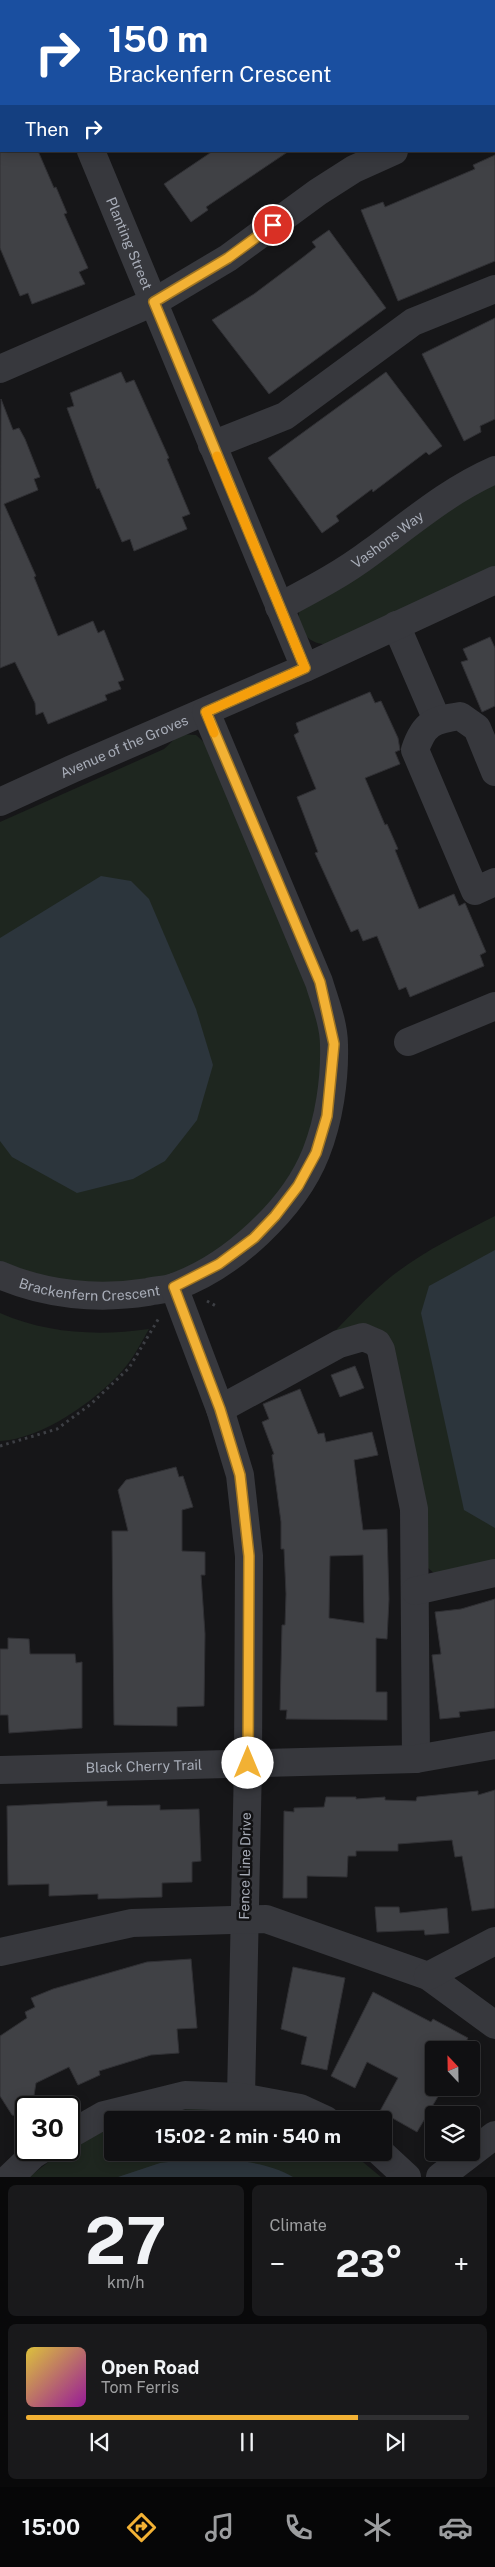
<!DOCTYPE html>
<meta charset="utf-8">
<style>
body{margin:0;font-family:"Public Sans",sans-serif;background:#19191b;color:#f1f3f6;height:100vh;display:flex;flex-direction:column;font-size:19px;white-space:nowrap}
*{box-sizing:border-box;margin:0}
p{font-size:16px;color:#9c9d9f}
.icon{flex:none;width:28px;height:28px;fill:none;stroke:currentColor;stroke-width:2;stroke-linecap:round;stroke-linejoin:round}
.map{position:relative;height:2177px;overflow:hidden}
.sheet{display:flex;flex-direction:column;gap:8px;padding:8px;background:#09090a;flex:1}
.sheet>*{flex:none}
.guide{position:absolute;left:0px;top:0px;width:495px;height:152px;box-shadow:0 2px 12px #0003,0 0 0 1px #303032;background:#1a4fa0;color:#fff;overflow:hidden}
.needle{width:32px;rotate:338deg}
.buttons{position:absolute;left:425px;top:2041px;display:grid;gap:10px}
.buttons a{display:grid;place-items:center;width:55px;height:55px;border-radius:5px;background:#101012;box-shadow:0 2px 12px #0003,0 0 0 1px #303032;font-size:25px}
.speed{position:absolute;left:15px;top:2096px;display:flex;gap:10px;font-size:25px;font-weight:700;text-align:center}
.speed>*{display:grid;place-content:center;width:65px;height:65px;border-radius:50%;background:#101012;box-shadow:0 2px 12px #0003,0 0 0 1px #303032;line-height:1}
.speed .limit{border:2px solid #111;border-radius:8px;background:#fff;color:#111}
.pin{position:absolute;display:grid;place-items:center;width:42px;height:42px;color:#fff;margin:-21px;border:2px solid #fff;border-radius:50%;box-shadow:0 1px 5px #0007}
.me{position:absolute;width:55px;margin:-28px;rotate:0deg;stroke-linejoin:round;filter:drop-shadow(0 0 4px #0008)}
.turn{display:flex;align-items:center;gap:18px;height:105px;padding:0 25px;font-size:22px}
.turn .icon{width:65px;height:65px;stroke-width:2.5}
.turn b{display:block;font-size:35px;line-height:42px}
.then{display:flex;align-items:center;height:48px;padding:0 25px;background:#0003;gap:10px;font-size:19px}
.big{font-size:38px;font-weight:700;line-height:1.1}
.sheet .widget{flex:1;display:flex;flex-direction:column;justify-content:center;gap:8px;min-width:0;padding:0 18px;border-radius:8px;background:#19191b}
.sheet .dial{align-items:center;gap:0}
.dial b{font-size:65px;line-height:1}
.song{display:flex;align-items:center;gap:15px}
.cover{width:60px;height:60px;border-radius:8px;background:linear-gradient(135deg,hsl(50 70% 55%),hsl(300 70% 35%))}
.played{height:5px;border-radius:2px;background:linear-gradient(90deg,#f2b134 75%,#303032 75%)}
.keys{display:flex;justify-content:space-around;direction:ltr}
.heat{display:flex;justify-content:space-between;align-items:center;font-size:28px;direction:ltr}
.sheet .tiles{flex:1;display:grid;gap:8px;grid-template-columns:1fr 1fr}
.widget:last-child{grid-column:span 2}
.trip{position:absolute;left:104px;top:2111px;width:288px;height:50px;border-radius:5px;background:#101012;box-shadow:0 2px 12px #0003,0 0 0 1px #303032;font-weight:700;line-height:50px;text-align:center}
.menu{display:flex;height:80px;justify-content:space-around;align-items:center;background:#060607;color:#9c9d9f}
.menu .icon{width:35px;height:35px}
.menu .active{color:#f2b134}
.menu b{font-size:22px;color:#f1f3f6}
.map>svg:first-child{display:block}
.green{fill:#1e261f}
.water{fill:#2c353c}
.building{fill:#404145;stroke:#303034;fill-rule:evenodd}
.lines{fill:none;stroke-linecap:round;stroke-linejoin:round}
.path{stroke:#3d3f44;stroke-width:3;stroke-dasharray:2.5 4;stroke-linecap:butt}
.minor{stroke:#37383d;stroke-width:28}
.route-casing{stroke:#9d7322;stroke-width:12}
.route{stroke:#f2b134;stroke-width:9}
.slow{stroke:#f59e0b;stroke-width:9}
.labels{text-anchor:middle;stroke-width:5;stroke-linejoin:round;paint-order:stroke}
.street-label{font-size:14px;fill:#a8adb8;stroke:#111113}
</style>
<div class="map">
<svg width="495" height="2177" viewBox="0 0 495 2177">
<rect width="100%" height="100%" fill="#161618"/>
<g class="green">
<path d="M495 476V566L336 642C315 650 296 634 299 611Z"/>
<path d="M180 734 196 735 206 744C230 802 254 859 279 917 294 954 315 992 320 1033 323 1055 320 1102 314 1124 293 1192 223 1266 151 1280 98 1290 50 1282 0 1261V822L164 749Z"/>
<path d="M495 1216V1565L434 1573 428 1568 383 1332C368 1319 348 1330 331 1335 349 1317 367 1297 386 1281 419 1253 458 1235 495 1216Z"/>
<path d="M0 1313C48 1334 99 1336 149 1329 141 1343 133 1359 122 1371 95 1401 42 1439 0 1441Z"/>
<path d="M208 2107 248 2110 286 2120H135L162 2112Z"/>
<path d="M112 2126V2152L352 2153 381 2177H29L64 2150H69V2146Z"/>
</g>
<g class="water">
<path d="M101 876 131 881 149 899 196 1009 213 1065 197 1120 165 1161 133 1179 77 1193 12 1157 0 1141V938Z"/>
<path d="M495 1250V1528L464 1510 421 1313 429 1286Z"/>
<path d="M201 2158C232 2160 266 2161 293 2177H118L160 2163Z"/>
</g>
<g class="building">
<path d="M0 151H38L54 188 56 187 67 213 64 214 88 268 79 272 85 284 32 304 28 293 20 296 0 248Z"/>
<path d="M213 151H289L206 207 208 210 191 222 164 184Z"/>
<path d="M495 155V261L398 301 361 210 383 202 385 207 475 169 473 165Z"/>
<path d="M329 230 386 308 269 394 212 320 254 294 302 258 316 247 312 242Z"/>
<path d="M495 318V419L480 426 481 432 464 441 422 354Z"/>
<path d="M121 372 126 383 134 380 169 458 167 459 190 514 182 517 187 529 134 551 130 539 122 542 99 488 97 489 67 408 74 406 70 393Z"/>
<path d="M386 372 442 446 429 455 426 452 373 492 372 489 336 516 339 521 322 533 268 458Z"/>
<path d="M1 399 13 430 19 428 25 439 40 477 34 479 38 490 4 504 36 576 34 577 58 636 93 621 98 633 104 630 124 680 118 682 121 689 105 695 107 700 48 724 43 712 36 715 35 703 15 662 0 668Z"/>
<path d="M490 637 495 648V706L482 712 461 662 468 660 463 649Z"/>
<path d="M370 692 375 703 381 701 398 738 400 750 395 752 400 764 365 778 385 825 387 824 398 849 395 850 419 909 454 894 459 906 465 903 486 952 480 955 484 966 410 997 406 987 399 990 377 936 363 941 358 929 351 932 315 853 318 852 297 797 316 789 294 735 299 732 296 723Z"/>
<path d="M355 1366 364 1388 340 1397 331 1375Z"/>
<path d="M300 1389 318 1434 324 1433 326 1442 372 1432 378 1455 354 1460 363 1530 387 1529 389 1599 387 1639 376 1638V1692H387V1720L286 1719 287 1710H280L282 1625H285L286 1594 284 1549H281V1522L272 1455 274 1454 262 1422 269 1419 263 1404ZM363 1555 364 1623 329 1618 330 1556Z"/>
<path d="M176 1467 179 1477 183 1476 193 1507 182 1510V1551L205 1552V1575H201L205 1634 204 1706 177 1707V1726L114 1725 112 1531H128L118 1490 126 1480Z"/>
<path d="M495 1599V1708L459 1712 460 1717 440 1719 432 1655 441 1654 435 1612 461 1609Z"/>
<path d="M8 1638 29 1639 30 1654H75L76 1663 82 1662V1728L9 1733 8 1715H0V1649H8Z"/>
<path d="M495 1790V1908L472 1911 462 1856 455 1857 452 1840 398 1844V1851H356V1856H348L347 1877 307 1876V1898H283L284 1811 294 1812V1808L324 1807 326 1797H356V1799L385 1797V1800L416 1801 417 1797 478 1791V1795Z"/>
<path d="M107 1801V1806L160 1805V1810L199 1809 201 1861 192 1862V1882L162 1883V1897L98 1899V1894L49 1896V1884L8 1885 7 1806Z"/>
<path d="M375 1907H399L400 1913 447 1908 449 1933 425 1935 424 1930 377 1932Z"/>
<path d="M191 1959 197 2028 177 2029 179 2053 151 2055 99 2071 100 2075 78 2085 69 2067 36 2083 32 2108H26V2114L22 2117 12 2115 0 2096V2036L27 2018 25 2012 35 2007 31 1998 53 1989 147 1962Z"/>
<path d="M293 1967 345 1978 327 2070 301 2064 307 2037 281 2029Z"/>
<path d="M373 1992 431 2022 433 2019 468 2038 461 2050H434V2088H443L417 2132 380 2111 398 2078 367 2062 355 2088 331 2076Z"/>
</g>
<g class="lines">
<g class="path">
<path d="M207 1301 216 1306"/>
<path d="M0 1446 57 1429 91 1404 129 1368 159 1318"/>
</g>
<g class="minor">
<path d="M27 0V1"/>
<path d="M309 1 312 0"/>
<path d="M494 3 495 6"/>
<path d="M494 110 495 109"/>
<path id="s1" d="M91 151 305 668"/>
<path d="M0 369 154 302 228 258 318 192 354 169 394 151"/>
<path d="M212 445 285 416 413 322 495 289"/>
<path id="s2" d="M279 607C311 590 342 574 371 552 411 523 449 490 495 470"/>
<path d="M396 625 437 720"/>
<path d="M495 772 477 728 460 716C433 720 424 723 415 750L475 891 495 882"/>
<path id="s3" d="M0 802 72 769 305 668 495 580"/>
<path d="M408 1042 495 1006"/>
<path id="s4" d="M0 1275C46 1295 98 1300 148 1292 156 1290 166 1290 174 1287 231 1267 294 1209 316 1153 329 1120 335 1080 334 1045 334 1024 325 1002 319 982L206 712"/>
<path d="M174 1287 220 1409 240 1475 249 1556 248 1763 241 2097"/>
<path d="M220 1409 339 1344 363 1337 377 1343 381 1350 414 1509 416 1759"/>
<path d="M415 1591 495 1573"/>
<path id="s5" d="M0 1770 416 1759 495 1745"/>
<path d="M0 1952 132 1923 266 1919 428 1976 495 2025"/>
<path d="M428 1976 495 1941"/>
<path d="M69 2135 104 2115 185 2095 241 2097 300 2108 326 2120"/>
<path d="M380 2152 407 2177"/>
<path d="M10 2177 33 2155 41 2150"/>
<path d="M440 2177 495 2135"/>
</g>
</g>
<g class="lines">
<g class="route-casing">
<path id="route" d="M248 1763 249 1556 240 1475 220 1409 174 1287 219 1264 254 1238 275 1216 298 1186 316 1153 327 1116 334 1044 320 982 206 712 305 668 154 302 228 258 273 225"/>
</g>
<use href="#route" class="route"/>
<path class="slow" d="M214 733 206 712 305 668 217 456"/>
</g>
<g class="labels">
<g class="street-label">
<text dy="5" stroke="none"><textPath href="#s1" startOffset="100">Planting Street</textPath></text>
<text dy="5" stroke="none"><textPath href="#s2" startOffset="128">Vashons Way</textPath></text>
<text dy="5" stroke="none"><textPath href="#s3" startOffset="136">Avenue of the Groves</textPath></text>
<text dy="5" stroke="none"><textPath href="#s4" startOffset="92">Brackenfern Crescent</textPath></text>
<text dy="5" stroke="none"><textPath href="#s5" startOffset="144">Black Cherry Trail</textPath></text>
<text transform="translate(245 1866) rotate(-89)" y="5">Fence Line Drive</text>
</g>
</g>
</svg>
<div class="buttons">
<a><svg class="needle" viewBox="-14 -14 28 28"><path d="M0-13l5 13h-10z" fill="#e53935"/><path d="M0 13l5-13h-10z" fill="#9c9d9f"/></svg></a>
<a><svg class="icon" aria-label="layers" viewBox="0 0 24 24"><path d="M12 4l9 5-9 5-9-5zM3 14l9 5 9-5"/></svg></a>
</div>
<div class="speed"><div class="limit">30</div></div>
<div class="pin" style="left:273px;top:225px;background:#d93025"><svg class="icon" aria-label="arrive" viewBox="0 0 24 24"><path d="M6 21V4h12l-3 4 3 4H6"/></svg></div>
<svg class="me" style="left:248px;top:1763px" viewBox="-20 -20 40 40"><circle r="19" fill="#fff"/><path d="M0-13L10 11 0 6-10 11z" fill="#f2b134"/></svg>
<div class="trip">15:02 · 2 min · 540 m</div>
<div class="guide">
<div class="turn"><svg class="icon" aria-label="right" viewBox="0 0 24 24"><path d="M7 20v-9h11M14 6l5 5-5 5"/></svg><div><b>150 m</b>Brackenfern Crescent</div></div>
<div class="then">Then<svg class="icon" aria-label="right" viewBox="0 0 24 24"><path d="M7 20v-9h11M14 6l5 5-5 5"/></svg></div>
</div>
</div>
<section class="sheet">
<div class="tiles">
<div class="widget dial"><b>27</b><p>km/h</p></div>
<div class="widget"><p>Climate</p>
<div class="heat"><a>−</a><b class="big">23°</b><a>+</a></div>
</div>
<div class="widget">
<div class="song"><i class="cover"></i><div><b>Open Road</b><p>Tom Ferris</p></div></div>
<div class="played"></div>
<div class="keys"><svg class="icon" aria-label="previous" viewBox="0 0 24 24"><path d="M18 5L8 12l10 7zM5 5v14"/></svg><svg class="icon" aria-label="pause" viewBox="0 0 24 24"><path d="M8 5v14M16 5v14"/></svg><svg class="icon" aria-label="next" viewBox="0 0 24 24"><path d="M6 5l10 7-10 7zM19 5v14"/></svg></div>
</div>
</div>
</section>
<nav class="menu">
<b>15:00</b>
<svg class="icon active" aria-label="directions" viewBox="0 0 24 24"><path d="M12 3l9 9-9 9-9-9zM9 14v-3h6M13 9l2 2-2 2"/></svg>
<svg class="icon" aria-label="music" viewBox="0 0 24 24"><path d="M9 18V5l10-2v13"/><circle cx="6" cy="18" r="3"/><circle cx="16" cy="16" r="3"/></svg>
<svg class="icon" aria-label="phone" viewBox="0 0 24 24"><path d="M5 4h4l2 5-3 2q2 4 5 5l2-3 5 2v4C11 20 4 13 5 4z"/></svg>
<svg class="icon" aria-label="climate" viewBox="0 0 24 24"><path d="M12 3v18M4 7l16 10M4 17L20 7"/></svg>
<svg class="icon" aria-label="car" viewBox="0 0 24 24"><path d="M5 17H2v-5l4-1 3-4h7l3 4 3 1v5h-3M9 17h6M6 11h13"/><circle cx="7" cy="17" r="2"/><circle cx="17" cy="17" r="2"/></svg>
</nav>
